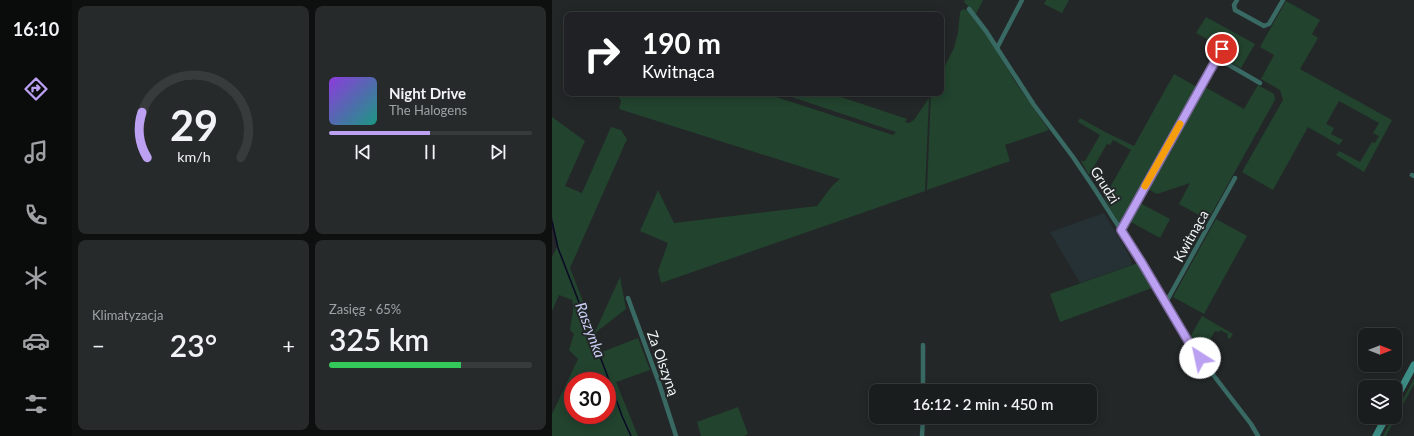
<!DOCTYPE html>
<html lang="pl">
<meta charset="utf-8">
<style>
body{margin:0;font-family:Lato,sans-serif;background:#272a2b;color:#f1f3f6;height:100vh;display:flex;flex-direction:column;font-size:15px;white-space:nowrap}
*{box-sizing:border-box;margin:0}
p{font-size:13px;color:#9fa2a4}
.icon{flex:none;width:22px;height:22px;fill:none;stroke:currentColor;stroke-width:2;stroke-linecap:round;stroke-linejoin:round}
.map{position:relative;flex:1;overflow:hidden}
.side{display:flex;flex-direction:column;gap:6px;padding:6px;background:#0e1010;width:480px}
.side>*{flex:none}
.banner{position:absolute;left:12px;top:12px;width:380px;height:84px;border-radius:8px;box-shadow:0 2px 10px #0003,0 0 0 1px #383b3c;background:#202124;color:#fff;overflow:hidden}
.needle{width:26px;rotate:90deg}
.buttons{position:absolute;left:806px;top:328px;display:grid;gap:8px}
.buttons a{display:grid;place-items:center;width:44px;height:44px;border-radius:8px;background:#1a1d1e;box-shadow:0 2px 10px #0003,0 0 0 1px #383b3c;font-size:20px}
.speed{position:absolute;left:12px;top:372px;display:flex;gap:8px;font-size:20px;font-weight:700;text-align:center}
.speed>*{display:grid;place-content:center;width:52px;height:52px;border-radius:50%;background:#1a1d1e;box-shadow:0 2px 10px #0003,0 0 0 1px #383b3c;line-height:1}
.speed .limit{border:6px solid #d22;background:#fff;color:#111}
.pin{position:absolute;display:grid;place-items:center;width:34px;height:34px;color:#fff;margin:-17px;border:2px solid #fff;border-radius:50%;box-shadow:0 1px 4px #0007}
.me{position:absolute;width:44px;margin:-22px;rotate:325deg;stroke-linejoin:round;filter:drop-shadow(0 0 3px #0008)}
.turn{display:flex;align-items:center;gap:14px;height:84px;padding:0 12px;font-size:18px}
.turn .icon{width:52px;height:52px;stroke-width:2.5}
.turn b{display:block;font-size:28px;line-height:34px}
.big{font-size:30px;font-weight:600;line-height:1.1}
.side .widget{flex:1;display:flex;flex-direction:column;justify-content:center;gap:6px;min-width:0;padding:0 14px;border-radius:8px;background:#272a2b}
.side .dial{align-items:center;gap:0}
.dial svg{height:104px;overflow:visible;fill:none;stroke:#383b3c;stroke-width:7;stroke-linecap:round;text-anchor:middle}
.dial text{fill:#f1f3f6;stroke:none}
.song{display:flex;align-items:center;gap:12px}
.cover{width:48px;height:48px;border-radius:6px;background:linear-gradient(135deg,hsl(270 70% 55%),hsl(170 70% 35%))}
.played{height:4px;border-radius:2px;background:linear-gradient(90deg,#bca0f2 50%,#383b3c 50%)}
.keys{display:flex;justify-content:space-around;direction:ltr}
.heat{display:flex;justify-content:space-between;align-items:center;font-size:22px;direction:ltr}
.charge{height:6px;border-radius:3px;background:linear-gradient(90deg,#34c759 65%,#383b3c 0)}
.side .tiles{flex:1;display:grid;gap:6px;grid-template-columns:repeat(2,1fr)}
.trip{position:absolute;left:317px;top:384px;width:228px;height:40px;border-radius:8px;background:#1a1d1e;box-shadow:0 2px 10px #0003,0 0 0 1px #383b3c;font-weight:600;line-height:40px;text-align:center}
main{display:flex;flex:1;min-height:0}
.tab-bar{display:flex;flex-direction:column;width:72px;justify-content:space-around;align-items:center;background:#0a0c0c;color:#9fa2a4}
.tab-bar .icon{width:28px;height:28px}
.tab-bar .selected{color:#bca0f2}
.tab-bar b{font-size:18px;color:#f1f3f6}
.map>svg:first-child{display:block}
.built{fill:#253134}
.green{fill:#22432e;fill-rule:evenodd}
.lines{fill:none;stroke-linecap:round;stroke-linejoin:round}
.stream{stroke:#0a0926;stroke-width:1.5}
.street{stroke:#396963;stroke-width:4.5}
.secondary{stroke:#3d8e86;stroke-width:7}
.route-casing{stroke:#7a689d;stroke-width:10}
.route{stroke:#bca0f2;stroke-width:7}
.slow{stroke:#f59e0b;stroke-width:7}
.labels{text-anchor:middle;stroke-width:4;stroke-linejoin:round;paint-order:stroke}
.street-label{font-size:14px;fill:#f2f5f6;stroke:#232728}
.water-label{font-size:15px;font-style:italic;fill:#cbd0f6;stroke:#232728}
</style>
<main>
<nav class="tab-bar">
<b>16:10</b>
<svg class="icon selected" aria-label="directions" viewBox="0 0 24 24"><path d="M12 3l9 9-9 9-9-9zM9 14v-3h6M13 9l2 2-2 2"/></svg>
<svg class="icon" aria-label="music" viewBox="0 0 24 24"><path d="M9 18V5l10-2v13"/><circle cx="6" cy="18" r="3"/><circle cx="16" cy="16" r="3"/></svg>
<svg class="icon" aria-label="phone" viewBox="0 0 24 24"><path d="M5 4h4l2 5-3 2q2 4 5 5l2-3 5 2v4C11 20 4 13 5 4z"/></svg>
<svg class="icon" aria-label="climate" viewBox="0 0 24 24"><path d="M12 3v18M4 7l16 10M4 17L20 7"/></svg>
<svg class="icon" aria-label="car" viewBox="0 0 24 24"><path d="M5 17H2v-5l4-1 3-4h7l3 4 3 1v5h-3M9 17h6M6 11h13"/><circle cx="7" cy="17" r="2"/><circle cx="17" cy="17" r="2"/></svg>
<svg class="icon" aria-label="filters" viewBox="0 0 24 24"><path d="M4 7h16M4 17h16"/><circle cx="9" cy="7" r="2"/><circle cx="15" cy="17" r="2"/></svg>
</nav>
<section class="side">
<div class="tiles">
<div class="widget dial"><svg viewBox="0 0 100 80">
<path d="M14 69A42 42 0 1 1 86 69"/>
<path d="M14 69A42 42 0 0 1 10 34" stroke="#bca0f2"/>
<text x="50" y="56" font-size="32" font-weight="700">29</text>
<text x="50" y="72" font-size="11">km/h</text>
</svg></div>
<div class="widget">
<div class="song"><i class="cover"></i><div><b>Night Drive</b><p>The Halogens</p></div></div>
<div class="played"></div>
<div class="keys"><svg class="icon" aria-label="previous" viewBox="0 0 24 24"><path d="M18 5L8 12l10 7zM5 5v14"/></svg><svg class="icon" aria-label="pause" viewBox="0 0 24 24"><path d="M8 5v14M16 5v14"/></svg><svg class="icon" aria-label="next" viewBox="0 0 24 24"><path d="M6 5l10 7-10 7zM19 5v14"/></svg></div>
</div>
<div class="widget"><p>Klimatyzacja</p>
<div class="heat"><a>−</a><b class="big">23°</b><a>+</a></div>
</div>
<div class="widget"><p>Zasięg · 65%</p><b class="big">325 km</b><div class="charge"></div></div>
</div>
</section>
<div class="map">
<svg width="862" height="436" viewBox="0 0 862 436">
<rect width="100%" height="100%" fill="#232728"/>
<path class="built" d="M552 213 580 260 579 265 528 283 498 232Z"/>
<g class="green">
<path d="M413 0H431L424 14 412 2Z"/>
<path d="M494 0H517L510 13 492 4Z"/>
<path d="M734 1 768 20 760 34 766 38 748 69 840 120 812 172 784 155 787 151 808 162 820 142 823 143 827 136 821 133 827 123 787 101 774 124 782 128 779 134 791 140 787 145 756 127 721 190 690 172 731 100 728 90 709 79 722 55 708 47Z"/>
<path d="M411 9 417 11 436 36 464 83 497 130 453 145 458 161 375 190 379 93H389V74L402 48 406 33 408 12Z"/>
<path d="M654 17 703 44 689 68 672 59 671 54 673 49 644 33Z"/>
<path d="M622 74 645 87 572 222 571 223H567L552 198 579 150 561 140 558 145 555 144 537 175 529 161H533L548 135 526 122 528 118 555 133 582 146Z"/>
<path d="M706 85 722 94 723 100 656 220 627 204 638 183 605 194 596 189 653 87 692 109Z"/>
<path d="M65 93H212L341 135 344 132 228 93H277L355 119 353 122 357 123 362 120 377 98 373 191 109 283 106 271 116 243 88 231 106 190 122 223 265 206 280 186 288 179 67 109 69 101Z"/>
<path d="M0 117 33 141 13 186 30 193 59 127 69 130 75 139 18 268 43 332 68 277 74 309 43 333 50 352 86 338 98 370 64 382 86 436H0V414L26 359 17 350 22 334 18 330C19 319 23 310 20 300L7 295 0 311V257L6 245 0 216ZM21 381H55V415H21Z"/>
<path d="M588 203 618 219 608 238 577 221Z"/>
<path d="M664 219 695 236 652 314 621 297Z"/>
<path d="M586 263 600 288 508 322 498 294Z"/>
<path d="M650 316 681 334 678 339 675 337 676 334 668 330 667 332 663 331 649 356 637 339Z"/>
<path d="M862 379V384L834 436H831L841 417H843V413Z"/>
<path d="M186 407 196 434 192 436H149L145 422Z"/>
</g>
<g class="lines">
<path class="stream" d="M0 222 6 248 54 372 70 416 79 436"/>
<g class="street">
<path d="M685 0 682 5 683 10 712 26 717 24 731 0"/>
<path d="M417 9 434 31 482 105 521 157 542 188 590 263 639 346 699 424 706 436"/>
<path d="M445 48 470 0"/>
<path d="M665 58 708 83"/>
<path d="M860 175 862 176"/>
<path d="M569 230 670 49"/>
<path d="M76 298 107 383 124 436"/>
<path d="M613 304 683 178"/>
<path d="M371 391V345"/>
<path d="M370 436 371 417"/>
</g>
<g class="secondary">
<path d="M843 400 862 365"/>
<path d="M824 436 834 417"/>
</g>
</g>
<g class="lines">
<g class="route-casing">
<path id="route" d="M648 358 639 346 590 263 569 230 670 49"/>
</g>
<use href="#route" class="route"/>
<path class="slow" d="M593 186 628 124"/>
</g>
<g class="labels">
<g class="street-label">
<text transform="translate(553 185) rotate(57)" y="5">Grudzi</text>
<text transform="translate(639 236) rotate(-61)" y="5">Kwitnąca</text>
<text transform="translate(111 363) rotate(70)" y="5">Za Olszyną</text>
</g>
<g class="water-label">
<text transform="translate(38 330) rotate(69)" y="5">Raszynka</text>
</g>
</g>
</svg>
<div class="buttons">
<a><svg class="needle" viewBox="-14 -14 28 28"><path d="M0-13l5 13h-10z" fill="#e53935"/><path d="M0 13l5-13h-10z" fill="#9fa2a4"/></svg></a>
<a><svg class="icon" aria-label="layers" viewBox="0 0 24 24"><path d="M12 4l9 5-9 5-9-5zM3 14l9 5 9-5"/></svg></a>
</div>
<div class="speed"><div class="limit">30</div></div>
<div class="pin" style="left:670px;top:49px;background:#d93025"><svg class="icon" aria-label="arrive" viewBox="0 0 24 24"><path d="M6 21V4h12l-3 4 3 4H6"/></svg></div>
<svg class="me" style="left:648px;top:358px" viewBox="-20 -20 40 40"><circle r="19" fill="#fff"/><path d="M0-13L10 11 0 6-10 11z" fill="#bca0f2"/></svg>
<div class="trip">16:12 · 2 min · 450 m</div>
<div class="banner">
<div class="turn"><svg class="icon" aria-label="right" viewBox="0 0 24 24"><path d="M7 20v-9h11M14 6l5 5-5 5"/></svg><div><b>190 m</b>Kwitnąca</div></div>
</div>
</div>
</main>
